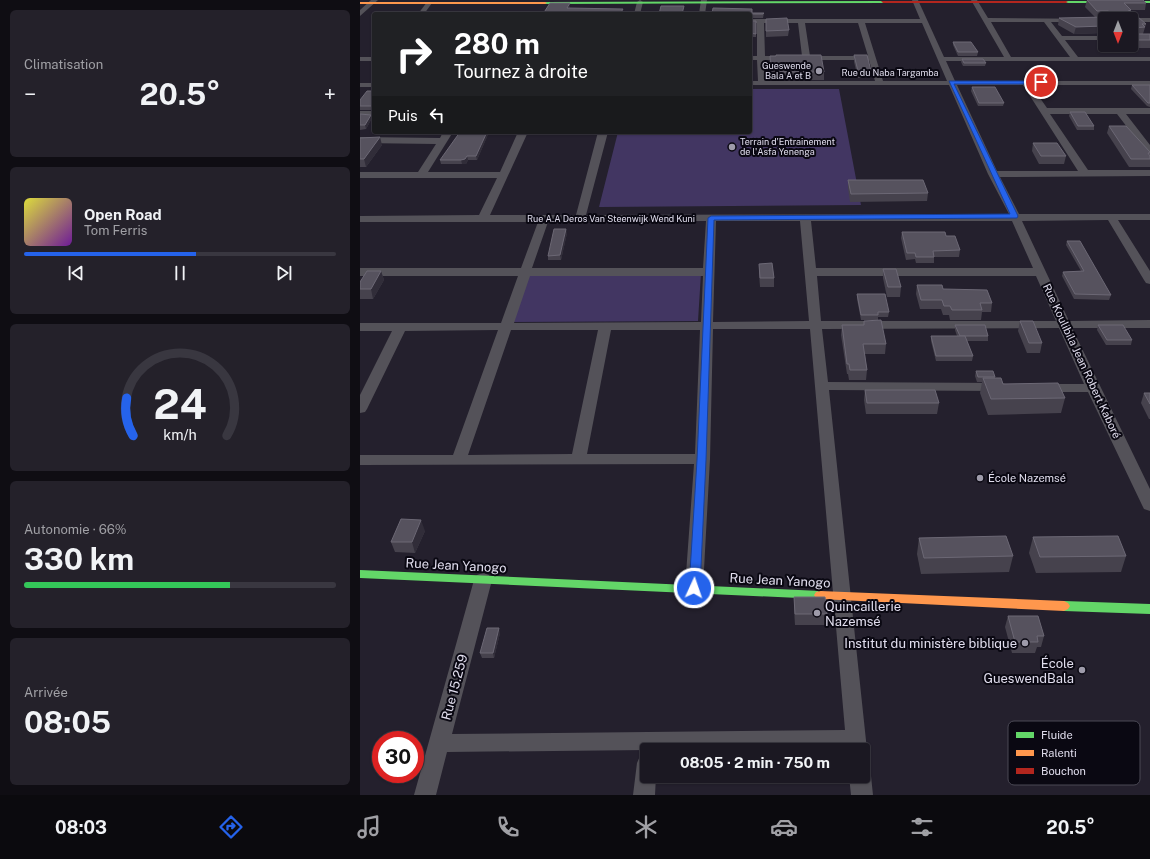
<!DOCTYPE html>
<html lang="fr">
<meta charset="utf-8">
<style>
body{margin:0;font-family:"Public Sans",sans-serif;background:#24212a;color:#f1f3f6;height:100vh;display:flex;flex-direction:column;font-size:15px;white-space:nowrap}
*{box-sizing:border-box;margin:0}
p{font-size:13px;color:#a0a0a5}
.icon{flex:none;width:22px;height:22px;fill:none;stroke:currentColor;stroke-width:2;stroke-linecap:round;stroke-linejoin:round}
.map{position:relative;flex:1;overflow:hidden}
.sheet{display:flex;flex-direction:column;gap:10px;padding:10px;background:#0f0d13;width:360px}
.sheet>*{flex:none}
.top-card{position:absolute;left:12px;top:12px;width:380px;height:122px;border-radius:4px;box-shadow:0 1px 3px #0004,0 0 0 1px #393740;background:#202124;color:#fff;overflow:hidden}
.needle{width:26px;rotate:180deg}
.controls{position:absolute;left:738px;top:12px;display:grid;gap:8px}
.controls a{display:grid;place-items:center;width:40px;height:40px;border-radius:4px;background:#1b1822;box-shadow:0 1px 3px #0004,0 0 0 1px #393740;font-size:20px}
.speed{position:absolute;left:12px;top:731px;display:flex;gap:8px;font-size:20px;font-weight:700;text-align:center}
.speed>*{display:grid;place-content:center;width:52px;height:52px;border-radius:50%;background:#1b1822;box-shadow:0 1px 3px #0004,0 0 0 1px #393740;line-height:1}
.speed .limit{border:6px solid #d22;background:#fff;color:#111}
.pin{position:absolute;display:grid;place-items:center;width:34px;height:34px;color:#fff;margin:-17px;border:2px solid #fff;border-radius:50%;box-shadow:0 1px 4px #0007}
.me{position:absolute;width:44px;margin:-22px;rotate:3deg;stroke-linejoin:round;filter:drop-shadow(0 0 3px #0008)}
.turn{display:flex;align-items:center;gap:14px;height:84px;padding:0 16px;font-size:18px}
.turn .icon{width:52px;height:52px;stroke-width:2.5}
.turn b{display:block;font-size:28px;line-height:34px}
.then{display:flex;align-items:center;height:38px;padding:0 16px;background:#0003;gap:8px;font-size:15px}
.big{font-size:30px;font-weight:700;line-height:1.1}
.sheet .tile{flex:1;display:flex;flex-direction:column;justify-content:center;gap:6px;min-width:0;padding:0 14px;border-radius:6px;background:#24212a}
.sheet .dial{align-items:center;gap:0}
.dial svg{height:104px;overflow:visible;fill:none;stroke:#393740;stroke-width:7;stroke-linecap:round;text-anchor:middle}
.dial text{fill:#f1f3f6;stroke:none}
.song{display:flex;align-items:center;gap:12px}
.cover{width:48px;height:48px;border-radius:6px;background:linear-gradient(135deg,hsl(60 70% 55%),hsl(280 70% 35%))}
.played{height:4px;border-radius:2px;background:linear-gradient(90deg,#2563eb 55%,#393740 55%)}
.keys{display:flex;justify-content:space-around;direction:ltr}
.heat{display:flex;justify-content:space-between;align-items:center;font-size:22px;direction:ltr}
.charge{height:6px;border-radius:3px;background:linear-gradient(90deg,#34c759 66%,#393740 0)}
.trip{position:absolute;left:280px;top:743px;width:230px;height:40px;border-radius:4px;background:#1b1822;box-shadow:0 1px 3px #0004,0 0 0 1px #393740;font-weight:700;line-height:40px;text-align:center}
.menu{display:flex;height:64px;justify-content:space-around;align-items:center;background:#0b0a0e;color:#a0a0a5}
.menu .icon{width:28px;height:28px}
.menu .on{color:#2563eb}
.menu b{font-size:18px;color:#f1f3f6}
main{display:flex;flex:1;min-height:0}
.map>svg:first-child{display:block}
.green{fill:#423662}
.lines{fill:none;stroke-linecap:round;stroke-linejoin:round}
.street{fill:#545259;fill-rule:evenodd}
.fast{fill:#63d668;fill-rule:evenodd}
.slow{fill:#ff974d;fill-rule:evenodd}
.jam{fill:#b3261e;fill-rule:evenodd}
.wall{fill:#46424d}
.shaded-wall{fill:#312d39}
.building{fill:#56525e;stroke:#6c6875}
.route{fill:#2563eb;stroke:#184099}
.poi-dot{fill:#9e9baa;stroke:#0a0812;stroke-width:1.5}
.labels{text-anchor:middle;stroke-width:4;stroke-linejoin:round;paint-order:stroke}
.far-poi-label{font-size:9px;fill:#e0dded;stroke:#0a0812;text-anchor:end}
.far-street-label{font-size:9px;fill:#e0dded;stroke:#0a0812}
.street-label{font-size:11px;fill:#e0dded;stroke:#0a0812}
.poi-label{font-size:11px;fill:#e0dded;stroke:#0a0812;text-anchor:start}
.near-street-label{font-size:13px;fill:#e0dded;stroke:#0a0812}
.near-poi-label{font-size:13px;fill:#e0dded;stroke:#0a0812;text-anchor:end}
.key{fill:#0a0812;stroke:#4a4854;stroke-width:1}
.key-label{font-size:11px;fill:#e0dded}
</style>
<main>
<section class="sheet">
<div class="tile"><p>Climatisation</p>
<div class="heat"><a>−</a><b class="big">20.5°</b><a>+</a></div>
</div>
<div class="tile">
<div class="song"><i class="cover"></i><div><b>Open Road</b><p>Tom Ferris</p></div></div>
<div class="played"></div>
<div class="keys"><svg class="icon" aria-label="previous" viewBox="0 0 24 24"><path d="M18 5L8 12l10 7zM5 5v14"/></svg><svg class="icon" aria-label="pause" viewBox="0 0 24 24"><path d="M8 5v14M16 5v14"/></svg><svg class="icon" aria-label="next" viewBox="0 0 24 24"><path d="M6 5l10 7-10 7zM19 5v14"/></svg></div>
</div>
<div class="tile dial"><svg viewBox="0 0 100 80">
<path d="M14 69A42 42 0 1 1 86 69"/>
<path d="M14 69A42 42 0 0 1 9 40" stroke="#2563eb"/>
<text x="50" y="56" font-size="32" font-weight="700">24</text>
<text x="50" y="72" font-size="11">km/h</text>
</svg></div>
<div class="tile"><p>Autonomie · 66%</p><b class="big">330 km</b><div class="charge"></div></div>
<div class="tile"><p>Arrivée</p><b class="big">08:05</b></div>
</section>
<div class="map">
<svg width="790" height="795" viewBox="0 0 790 795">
<rect width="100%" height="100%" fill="#24202d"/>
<g class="green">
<path d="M390 89H479L501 205 239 207 258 132H390Z"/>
<path d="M169 273H341L338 321 152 322Z"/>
</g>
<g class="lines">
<g class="street">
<path d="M11 0H18L0 16V10Z"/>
<path d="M280 0 283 2 280 14H274L277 2Z"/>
<path d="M341 0H347L345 14H339Z"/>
<path d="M552 0H558L584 57H644L611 0H617L628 18 747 19H745V22H691L702 36H745V40H705L718 57H790V61H586L595 81H790V85H671L687 108H790V114H766L790 145V154L787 153 757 114H690L728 170H790V176L640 177 659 214H790V220H758L790 271V284L786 283 784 280 748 220 662 221 709 321 790 320V328H712L790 489V511L784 509 782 505 728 392H682L677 391 675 388 677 385 682 384H724L699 328 462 329 468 382 641 383 646 384 648 387 646 390 641 391 469 390 507 750 504 757H503V750H487V748L87 752 76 795H54L114 580 117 575 123 573 129 575 132 580 92 734 485 730 450 329H353L350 459 343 588 340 593 334 595 328 593 325 588 334 464 0 465V455H93L138 330 45 331 7 409 5 412 0 413V395L32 331H0V323H141L158 276H0V268H161L178 222H0V216L119 215 137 178H0V172H58L76 144 0 143V137L80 138 83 132H93L68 172H140L158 132H168L130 215H216L238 132H248L226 215 649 214 628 174 589 85H390V81H398L397 60H390V56H397V23H390V19H560ZM631 22H684L710 57H651ZM404 23H438L442 56H405ZM445 23H498L508 56H450ZM505 23H562L587 81H523ZM405 60H509L515 81H406ZM597 85H663L718 171H637ZM346 221 343 268H172L188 222ZM356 221H440L449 321 353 322ZM451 221H652L673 268H456ZM170 276H343L341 322 154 323ZM457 276H676L696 321H461ZM151 330H238L212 454 108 455ZM251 330H340L335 454H227Z"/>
<path d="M67 2 72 3 64 14H58Z"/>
<path d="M771 18H790V22H771V19H768Z"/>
<rect x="0" y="57" width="14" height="4"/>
<rect x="0" y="83" width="14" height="4"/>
<rect x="0" y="111" width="14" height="6"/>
<path d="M287 754V776H296L295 795H273L277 763 280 756Z"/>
<path d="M503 767 507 769 511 776 513 795H491L489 776H503Z"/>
</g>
<g class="fast">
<path d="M523 1 525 3 185 4 183 3 185 2Z"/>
<path d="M706 1H790V3H704Z"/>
<path d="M0 570 460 591 464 592 466 595 464 598 460 599 0 578Z"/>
<path d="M704 601 790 604V614L704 611 700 609 698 606 700 603Z"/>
</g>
<g class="slow">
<path d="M0 2H185L187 3 185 4H0Z"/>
<path d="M460 591 704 601 708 603 710 606 708 609 704 611 460 599 456 598 454 595 456 592Z"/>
</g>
<path class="jam" d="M521 1H706L708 2 706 3H523Z"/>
</g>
<g class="wall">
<path d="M727 0 786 3 785 10H771L770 14 773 17 786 24 783 34H790V48H769L767 45H771V19H745V34L742 33 714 34 698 25 699 18 735 17 725 7Z"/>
<path d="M392 13H404L403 18H390V14Z"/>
<path d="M406 19 429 30 428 36 406 37Z"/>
<rect x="390" y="21" width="6" height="16"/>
<path d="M593 42 618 52 617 56H598L593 45Z"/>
<path d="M494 55 511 71V78H498L494 62Z"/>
<path d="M410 56 464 72V80H417L416 77H411Z"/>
<path d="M602 59 626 63 625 66H603L601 62Z"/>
<path d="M772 85H790V107L787 106 771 89Z"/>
<path d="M612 87 644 103 643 106H618L611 91Z"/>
<path d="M14 91V110H0V100Z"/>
<path d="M710 112 734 126V130H717L709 116Z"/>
<path d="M0 114 12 118 6 129 0 130Z"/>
<path d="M749 126 790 152V167H769L747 133Z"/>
<path d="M129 132 117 160H108L106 164H81L80 160Z"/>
<path d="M0 138 22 145 6 167H0Z"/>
<path d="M673 143 706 156 704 164H679L672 151Z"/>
<path d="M488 180 568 193 567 201 490 202 488 188Z"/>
<path d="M542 232 586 236 600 250 599 257H574V263H556L555 259 546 260 541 238Z"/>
<path d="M207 233 201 260H188V256Z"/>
<path d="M707 241 751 295 749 300 714 299 702 276 703 272 721 271 706 245Z"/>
<path d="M399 264 414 278V287H400L399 273Z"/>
<path d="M523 269 541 287 540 297H527L523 278Z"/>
<path d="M21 271 24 280 13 299H0V282Z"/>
<path d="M557 285 583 289 632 303 631 312H622L621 320H590L589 315H583L581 309H560L556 294Z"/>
<path d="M497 294 529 312 528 317H518V320H501L497 299Z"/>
<path d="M660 321 682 343 680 353H667L658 331Z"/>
<path d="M482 325 526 344 525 354H505L507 370 506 380H489L488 374H487L481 335Z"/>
<path d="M595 325 628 336V341H607L613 356 612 361H576L571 341V336H597L595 330Z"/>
<path d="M738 325 772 340 771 345H746L737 330Z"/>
<path d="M616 371 635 377V378L643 384 705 398 701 413 628 415 620 393 622 382H617L615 376Z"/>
<path d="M505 390 579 403 577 414H506L504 400Z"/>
<path d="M784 393H790V419H789L781 403Z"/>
<path d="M65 531 55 553 35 552 31 542Z"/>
<path d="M673 537 766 556 761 572 676 573 669 553Z"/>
<path d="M559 538 653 556 649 572 561 574 557 554Z"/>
<path d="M434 597 467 614 466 625H435L434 608Z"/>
<path d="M648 616 684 636 681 647H677L675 653H652L645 627Z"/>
<path d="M140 633 134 658H122L120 653Z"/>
</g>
<g class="shaded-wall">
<path d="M210 3V7L208 13 207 8Z"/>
<path d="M263 9V14H260Z"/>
<path d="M743 26 742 33 714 34 716 27Z"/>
<path d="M11 115 12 118 6 129 5 125Z"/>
<path d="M127 132H129L117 160 116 156Z"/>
<path d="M20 137 22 145 6 167 4 159Z"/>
<path d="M107 156 108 160 106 164H102L101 160Z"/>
<path d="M206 229 207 233 201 260 200 255Z"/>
<path d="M21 271 24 280 13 299 11 289Z"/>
<path d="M61 520 65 531 55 553 52 542Z"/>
<path d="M139 628 140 633 134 658 133 653Z"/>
</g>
<g class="building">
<path d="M727 0H783L786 3H764L771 10 768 11 769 13 771 14 773 17H778L786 24H782L785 27 772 28 771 33 773 34H790V40H771V19H745V26H743L716 27 699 18 746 17 750 12 748 11H737Z"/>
<path d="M190 3H210L207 8 263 9 260 14H183Z"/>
<path d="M301 6H324L322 14H299Z"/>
<path d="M353 8 392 9V13H404L403 14H352Z"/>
<path d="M427 18 429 30 406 31V19Z"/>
<path d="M390 21H396V34L390 33Z"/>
<path d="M593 42H611L618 52H598Z"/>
<path d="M416 55H461L464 72H417V70H411L410 56H416Z"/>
<path d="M494 55H507L511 71H498Z"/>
<path d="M602 59H623L626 63H604Z"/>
<path d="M772 85H790V103H788Z"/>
<path d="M612 87H635L644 103H619Z"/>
<path d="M7 91H14V108L13 106H0V100Z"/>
<path d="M710 112H725L734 126H718Z"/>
<path d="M0 114 11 115 5 125H0Z"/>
<path d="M749 126H766L790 152V153H788L790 156V159H771Z"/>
<path d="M100 132H127L116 156H107L105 159 101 160H80Z"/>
<path d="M20 137 4 159H0V138Z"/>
<path d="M673 143H697L706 156H681Z"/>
<path d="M488 180H563L568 193 491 194Z"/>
<path d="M194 229H206L200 255 188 256Z"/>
<path d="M542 232H585L586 236H595L600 250 573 251 574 257H556L555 253H547Z"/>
<path d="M707 241H720L751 295 715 294 703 272 724 271Z"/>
<path d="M412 263 414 278H400L399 264Z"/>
<path d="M523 269H536L541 287H528Z"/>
<path d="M7 271H21L11 289H0V282Z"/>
<path d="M557 285H582L583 289 627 290 632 303H620L622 310H592L590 306H584L582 300H561Z"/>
<path d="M497 294H525L529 312H518V315H501Z"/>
<path d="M521 320 526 344H503L507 370H490L489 364H487L482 325H504V321Z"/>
<path d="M660 321H673L682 343H669Z"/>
<path d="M595 325H625L628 336H600Z"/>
<path d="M738 325H763L772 340H747Z"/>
<path d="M571 336H605L613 356H576Z"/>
<path d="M616 371H633L635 377H618Z"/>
<path d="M623 378H641L643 384 698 383 705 398 631 399Z"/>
<path d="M505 390H575L579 403H507Z"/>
<path d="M784 393H790V404Z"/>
<path d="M41 519 61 520 52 542H31Z"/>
<path d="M646 536 653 556 564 558 559 538Z"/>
<path d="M758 536 766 556 680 557 673 537Z"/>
<path d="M434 597H465L467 614H435Z"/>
<path d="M648 616H678L684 636H677L678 642H655Z"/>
<path d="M127 628H139L133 653H120Z"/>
</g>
<path class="route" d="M589 81H681L683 82 681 84H594L658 216 657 218 354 220 346 460 340 588 338 592 334 593 330 592 329 588 337 460 348 218 351 216 650 214Z"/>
<g class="poi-dot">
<circle cx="459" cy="71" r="4"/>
<circle cx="372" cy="147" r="4"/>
<circle cx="620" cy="478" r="4"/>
<circle cx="457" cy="613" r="4"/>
<circle cx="665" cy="643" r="4"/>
<circle cx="722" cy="670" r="4"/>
</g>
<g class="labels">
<g class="far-poi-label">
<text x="451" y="69">Gueswende<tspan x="451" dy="10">Bala A et B</tspan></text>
<text x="380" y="145" text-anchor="start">Terrain d'Entrainement<tspan x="380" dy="10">de l'Asfa Yenenga</tspan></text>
</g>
<g class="far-street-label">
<text x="530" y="76">Rue du Naba Targamba</text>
<text x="251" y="222">Rue A.A Deros Van Steenwijk Wend Kuni</text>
</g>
<g class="street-label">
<text transform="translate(722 361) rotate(65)" y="4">Rue Koulibila Jean Robert Kaboré</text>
</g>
<g class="poi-label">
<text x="628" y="482">École Nazemsé</text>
</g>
<g class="near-street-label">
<text transform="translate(96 565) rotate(3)" y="5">Rue Jean Yanogo</text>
<text transform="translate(420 580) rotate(3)" y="5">Rue Jean Yanogo</text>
<text transform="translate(94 687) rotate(-75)" y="5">Rue 15.259</text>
</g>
<g class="near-poi-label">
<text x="465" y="611" text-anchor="start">Quincaillerie<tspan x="465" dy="15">Nazemsé</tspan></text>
<text x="657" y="648">Institut du ministère biblique</text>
<text x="714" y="668">École<tspan x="714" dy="15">GueswendBala</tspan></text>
</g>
</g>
<rect x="648" y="721" width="132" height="64" rx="6" class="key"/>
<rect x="656" y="732" width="18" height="6" fill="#63d668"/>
<rect x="656" y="750" width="18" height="6" fill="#ff974d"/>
<rect x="656" y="768" width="18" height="6" fill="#b3261e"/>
<g class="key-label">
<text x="681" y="739">Fluide</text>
<text x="681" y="757">Ralenti</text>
<text x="681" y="775">Bouchon</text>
</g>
</svg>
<div class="controls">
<a><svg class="needle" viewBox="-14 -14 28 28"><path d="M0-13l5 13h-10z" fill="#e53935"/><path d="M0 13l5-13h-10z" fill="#a0a0a5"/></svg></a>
</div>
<div class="speed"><div class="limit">30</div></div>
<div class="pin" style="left:681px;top:82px;background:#d93025"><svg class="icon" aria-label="arrive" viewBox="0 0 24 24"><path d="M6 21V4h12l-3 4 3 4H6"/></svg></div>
<svg class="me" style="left:334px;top:588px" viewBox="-20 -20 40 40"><circle r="17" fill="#2563eb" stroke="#fff" stroke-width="3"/><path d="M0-11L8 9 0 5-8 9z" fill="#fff"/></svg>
<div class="trip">08:05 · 2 min · 750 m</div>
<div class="top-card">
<div class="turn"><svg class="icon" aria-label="right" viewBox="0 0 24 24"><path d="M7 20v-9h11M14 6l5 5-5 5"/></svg><div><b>280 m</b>Tournez à droite</div></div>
<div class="then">Puis<svg class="icon" aria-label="left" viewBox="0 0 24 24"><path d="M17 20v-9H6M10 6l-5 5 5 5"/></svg></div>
</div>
</div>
</main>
<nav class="menu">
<b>08:03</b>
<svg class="icon on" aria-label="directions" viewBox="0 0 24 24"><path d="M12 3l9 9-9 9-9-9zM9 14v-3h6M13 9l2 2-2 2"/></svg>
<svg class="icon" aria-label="music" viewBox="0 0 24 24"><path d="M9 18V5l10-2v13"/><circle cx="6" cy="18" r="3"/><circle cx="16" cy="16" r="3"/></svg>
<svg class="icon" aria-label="phone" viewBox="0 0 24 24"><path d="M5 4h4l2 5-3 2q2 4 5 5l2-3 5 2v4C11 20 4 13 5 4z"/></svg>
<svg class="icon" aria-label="climate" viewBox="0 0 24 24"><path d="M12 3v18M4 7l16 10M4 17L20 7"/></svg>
<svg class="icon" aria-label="car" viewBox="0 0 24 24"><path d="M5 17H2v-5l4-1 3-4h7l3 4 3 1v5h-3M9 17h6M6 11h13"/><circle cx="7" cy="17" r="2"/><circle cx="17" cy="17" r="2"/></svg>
<svg class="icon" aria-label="filters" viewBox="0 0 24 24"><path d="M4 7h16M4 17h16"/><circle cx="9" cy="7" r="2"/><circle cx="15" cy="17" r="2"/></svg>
<b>20.5°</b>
</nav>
